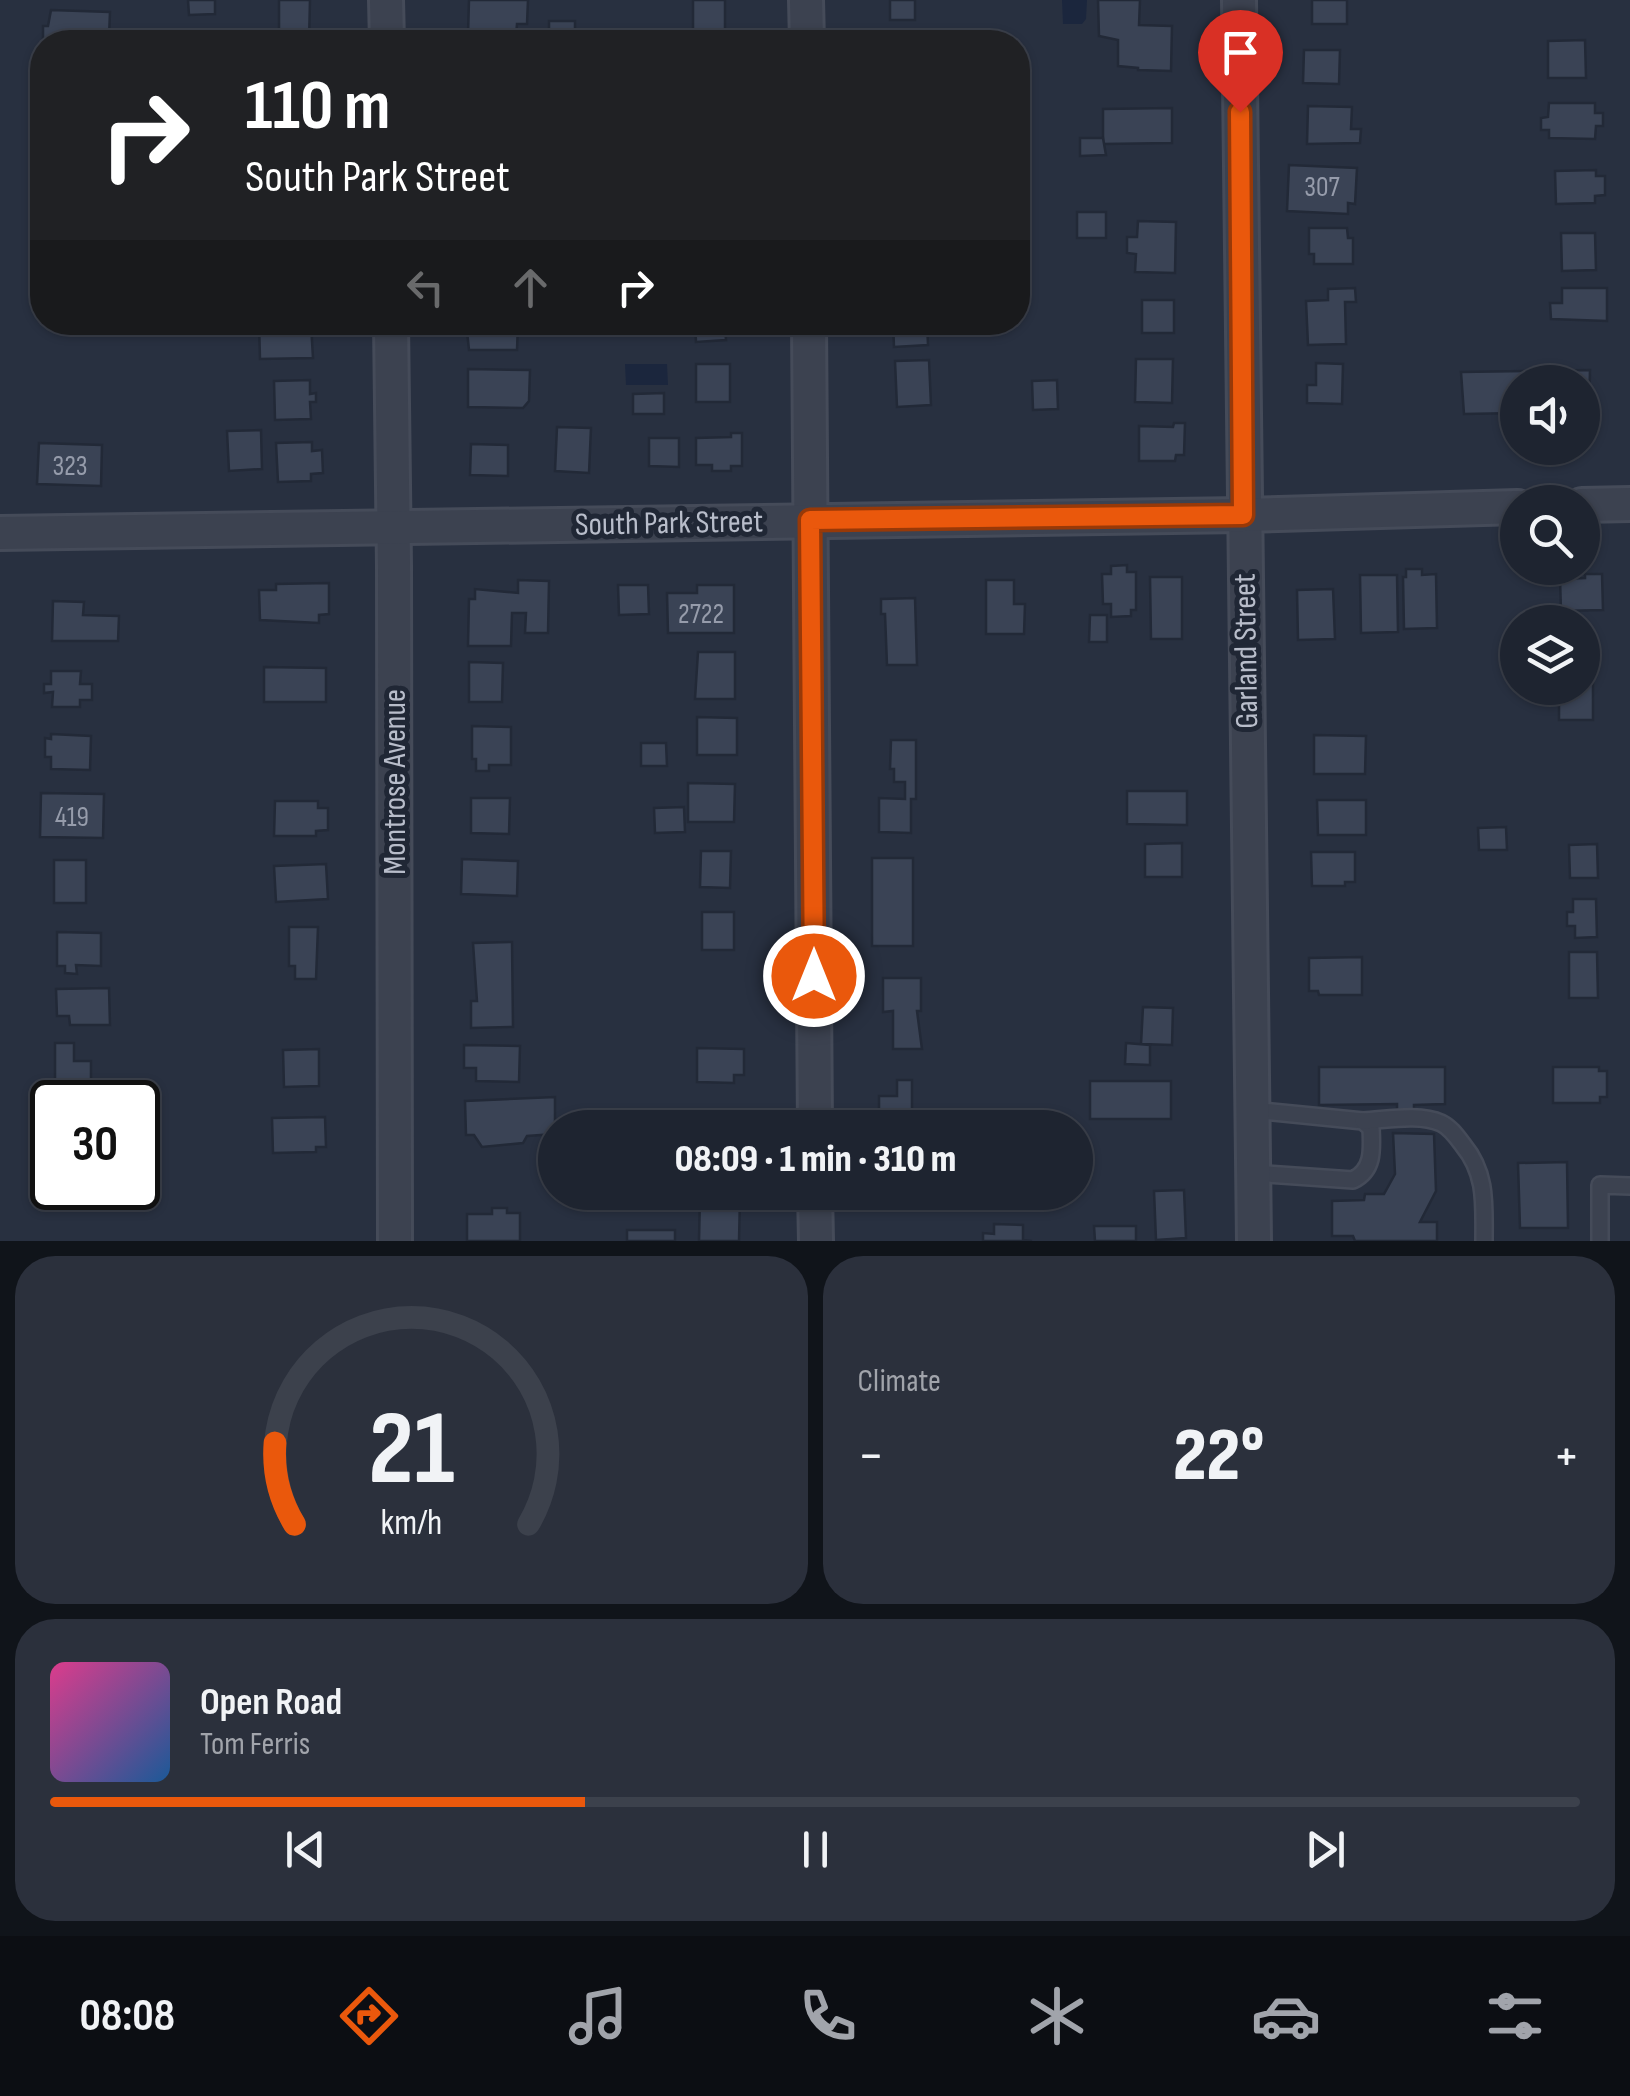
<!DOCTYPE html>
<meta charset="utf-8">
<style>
body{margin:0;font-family:"Sofia Sans Condensed",sans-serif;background:#2b303c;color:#f1f3f6;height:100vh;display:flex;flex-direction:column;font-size:38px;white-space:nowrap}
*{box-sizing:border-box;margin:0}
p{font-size:32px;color:#a1a4ab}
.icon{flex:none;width:55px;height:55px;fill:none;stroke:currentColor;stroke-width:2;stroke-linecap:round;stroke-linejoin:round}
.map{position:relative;height:1241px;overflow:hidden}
.details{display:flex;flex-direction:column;gap:15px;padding:15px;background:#10141a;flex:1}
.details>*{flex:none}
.banner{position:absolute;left:30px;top:30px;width:1000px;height:305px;border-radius:40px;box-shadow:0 2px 8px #0004,0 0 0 2px #3c414c;background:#202124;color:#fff;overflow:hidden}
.fabs{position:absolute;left:1500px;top:365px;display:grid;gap:20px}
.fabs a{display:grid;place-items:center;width:100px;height:100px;border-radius:50%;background:#1e2430;box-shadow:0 2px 8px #0004,0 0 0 2px #3c414c;font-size:50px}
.speed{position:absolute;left:30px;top:1080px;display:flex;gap:20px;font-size:50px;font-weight:700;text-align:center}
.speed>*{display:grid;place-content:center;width:130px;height:130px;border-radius:50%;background:#1e2430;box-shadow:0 2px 8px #0004,0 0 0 2px #3c414c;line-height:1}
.speed .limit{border:5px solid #111;border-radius:15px;background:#fff;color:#111}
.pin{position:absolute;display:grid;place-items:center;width:85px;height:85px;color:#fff;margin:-102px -42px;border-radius:50% 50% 50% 0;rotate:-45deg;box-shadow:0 0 10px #0007}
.pin .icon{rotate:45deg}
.me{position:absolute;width:110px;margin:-55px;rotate:0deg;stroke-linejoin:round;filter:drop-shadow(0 0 8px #0008)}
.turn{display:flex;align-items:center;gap:35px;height:210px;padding:0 50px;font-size:45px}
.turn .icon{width:130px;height:130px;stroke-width:2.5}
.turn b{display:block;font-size:70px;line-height:85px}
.lanes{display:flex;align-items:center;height:95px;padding:0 50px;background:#0003;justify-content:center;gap:50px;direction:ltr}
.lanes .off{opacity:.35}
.big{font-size:75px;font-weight:800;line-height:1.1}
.details .card{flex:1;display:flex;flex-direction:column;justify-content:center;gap:15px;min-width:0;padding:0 35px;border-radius:40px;background:#2b303c}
.details .dial{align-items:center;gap:0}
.dial svg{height:260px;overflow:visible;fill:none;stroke:#3c414c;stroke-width:7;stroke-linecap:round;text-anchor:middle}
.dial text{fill:#f1f3f6;stroke:none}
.song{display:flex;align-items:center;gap:30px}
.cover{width:120px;height:120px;border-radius:15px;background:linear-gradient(135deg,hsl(330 70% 55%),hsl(210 70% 35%))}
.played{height:10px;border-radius:5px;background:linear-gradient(90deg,#ea580c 35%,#3c414c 35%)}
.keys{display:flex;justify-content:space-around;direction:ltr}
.heat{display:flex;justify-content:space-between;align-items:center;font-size:55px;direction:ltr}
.details .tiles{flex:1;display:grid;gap:15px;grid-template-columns:1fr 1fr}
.card:last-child{grid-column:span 2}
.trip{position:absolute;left:538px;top:1110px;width:555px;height:100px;border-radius:50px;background:#1e2430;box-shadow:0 2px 8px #0004,0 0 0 2px #3c414c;font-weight:800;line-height:100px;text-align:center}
.tabs{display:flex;height:160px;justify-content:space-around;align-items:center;background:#0c0e13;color:#a1a4ab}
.tabs .icon{width:70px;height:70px}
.tabs .current{color:#ea580c}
.tabs b{font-size:45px;color:#f1f3f6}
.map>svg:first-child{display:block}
.water{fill:#1b263d}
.building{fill:#3a4355;stroke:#222937;stroke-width:2.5}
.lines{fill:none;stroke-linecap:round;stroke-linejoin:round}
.service-casing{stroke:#454b59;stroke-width:20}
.minor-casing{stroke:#454b59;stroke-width:38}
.service{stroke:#3c4250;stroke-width:15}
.minor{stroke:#3c4250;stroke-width:32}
.route-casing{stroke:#983908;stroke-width:25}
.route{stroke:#ea580c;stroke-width:18}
.labels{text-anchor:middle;stroke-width:10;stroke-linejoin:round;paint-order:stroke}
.number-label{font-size:28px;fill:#969cab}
.street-label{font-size:32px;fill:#b8bdca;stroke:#202735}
</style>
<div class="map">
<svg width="1630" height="1241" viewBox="0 0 1630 1241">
<rect width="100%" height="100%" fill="#283040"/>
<g class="water">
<path d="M1062 0H1087L1086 19 1082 24H1063Z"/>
<path d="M625 364H667L668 385H626Z"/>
</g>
<g class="building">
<path d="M188 0H215V14L189 15Z"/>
<path d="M279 0H310L309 42H279Z"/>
<path d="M469 0H528L527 24H517L516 36 468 35Z"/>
<rect x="693" y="0" width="32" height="35"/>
<rect x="890" y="0" width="25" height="20"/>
<path d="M1098 0H1140L1139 25 1172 26 1171 71 1138 70V68L1118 66V40L1099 36Z"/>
<rect x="1312" y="0" width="35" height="24"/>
<path d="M51 10 110 12 109 37 75 35V41H43V26H48Z"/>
<rect x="549" y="21" width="26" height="21"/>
<rect x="121" y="32" width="33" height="10"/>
<path d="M1585 40 1586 78H1548V41Z"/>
<path d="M1304 50H1340L1339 84 1303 83Z"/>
<path d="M1549 103H1595V113H1603V126H1596L1595 139 1549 138V130H1541V118L1548 117Z"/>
<path d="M1308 106 1352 107 1351 129H1361L1360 143 1307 144Z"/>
<path d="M1172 108V143L1103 144V109Z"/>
<path d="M1080 138H1103L1106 155 1080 156Z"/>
<path d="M1289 165 1357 168 1355 204 1348 203V214L1287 211Z"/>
<path d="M1596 170V176H1605V195L1595 196V203L1556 204 1555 171Z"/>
<rect x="1077" y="212" width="29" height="26"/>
<path d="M1138 221 1176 222 1175 273 1135 272 1136 254 1127 253V237H1137Z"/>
<path d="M1309 228H1347L1348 238H1353V264H1314V254H1309Z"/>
<path d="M1561 233H1595L1596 270 1562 271Z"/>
<path d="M1355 288 1356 302H1345L1346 344 1308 345 1306 301 1328 300V289Z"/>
<path d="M1562 288H1607V321L1551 319 1550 303H1562Z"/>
<rect x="1142" y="300" width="32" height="33"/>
<path d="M259 322 311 324 313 358 260 359Z"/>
<path d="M466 322 518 323 517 350H469Z"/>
<path d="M695 322H730V329H725L726 340 696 342Z"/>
<path d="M893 322H927L928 345 894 347Z"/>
<path d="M1136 359H1173L1172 403 1135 402Z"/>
<path d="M929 360 931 405 897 407 895 361Z"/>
<path d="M1316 363 1343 364 1342 404 1307 403V385H1316Z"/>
<rect x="696" y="364" width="34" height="38"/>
<path d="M468 369 530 370 529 401 523 408 468 407Z"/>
<path d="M1590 370 1589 412H1582V382H1518V413L1464 414 1461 372Z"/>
<path d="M310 380V394L316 393V402H310L311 419 275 420 274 381Z"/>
<path d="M1057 380 1058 409 1033 410 1032 381Z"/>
<path d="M664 393V414H633V394Z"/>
<path d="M1174 423H1185L1184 455H1176L1175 461H1139V426L1173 427Z"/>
<path d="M557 427 591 428 589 473 555 471Z"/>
<path d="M261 430 262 469 229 471 227 431Z"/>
<path d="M731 433H742V466H731V471H712V465H696V438L731 437Z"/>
<path d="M649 438H679V467L649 466Z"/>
<path d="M312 442V451L322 450 323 473 311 474V481L278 482 276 443Z"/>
<path d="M39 443 102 445 101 486 37 484Z"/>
<path d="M471 444 508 445V476L470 475Z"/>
<path d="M1127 565V572H1136V610H1131V616L1111 617V604H1103L1102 574H1111V566Z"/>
<path d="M1406 569H1422V575L1436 574 1437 628 1404 629 1403 577H1406Z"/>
<path d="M1585 574H1602L1603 610 1561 611 1560 579 1585 578Z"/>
<path d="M1360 575H1397L1398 632 1361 633Z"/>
<path d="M1150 577H1182V639H1151Z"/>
<path d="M518 580 549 581 548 633H525L526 613H512L511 646H468L469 599H475V589L518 593Z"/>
<path d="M986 580H1014V604H1025L1024 634H986Z"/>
<path d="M329 583V614L319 615V623L260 620 259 590H276V584Z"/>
<path d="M618 585H648L649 614 619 615Z"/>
<path d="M697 585H734V633H668L667 593H697Z"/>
<path d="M1333 589 1335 639 1298 640 1297 590Z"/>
<path d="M915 598 917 665H887L885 614H881V599Z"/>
<path d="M53 601 84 602 83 615 119 616 118 641H52Z"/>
<path d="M1090 615H1107V642H1089Z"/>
<path d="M698 652H735V699H695Z"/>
<path d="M469 662 503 663 502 702H469Z"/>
<path d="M264 667 326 668V702H264Z"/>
<path d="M51 671H81L80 684H92V700H80V707H52L53 692 44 693V684H51Z"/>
<path d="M1582 684H1593V720H1559V688H1582Z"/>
<path d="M697 717 737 718V755H697Z"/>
<path d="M472 726 511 727V765H489V771H476V759H472Z"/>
<path d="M51 734 91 736 90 770 51 769V757H45V738L51 739Z"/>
<path d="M1314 735 1366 736 1365 774H1314Z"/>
<path d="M891 740H916V799H911V833L879 832V798L905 799V782H894V769H890Z"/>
<path d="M641 743H666L667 766H641Z"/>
<path d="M688 783 735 784 734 822H688Z"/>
<path d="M1127 791H1187V825L1127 824Z"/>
<path d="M41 793 104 794 103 838 40 837Z"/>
<path d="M471 798H510L509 834 471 833Z"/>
<path d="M1317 800H1366V835H1318Z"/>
<path d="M275 801H318V808H328V830L316 831V836H274Z"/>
<path d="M684 807 685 832 655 833 654 808Z"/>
<path d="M1506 827 1507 850H1479L1478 828Z"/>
<path d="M1182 843V877H1145V844Z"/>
<path d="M1597 844 1598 878H1570L1569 845Z"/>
<path d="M701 851H731L730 888 700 887Z"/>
<path d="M1311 852H1355V882H1345V886H1312Z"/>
<rect x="872" y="858" width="41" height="88"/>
<path d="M462 859 518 861 517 896 461 894Z"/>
<rect x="54" y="860" width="32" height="43"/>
<path d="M326 864 328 899 276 902 274 866Z"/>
<path d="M1573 899H1596L1597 937 1575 938V926H1567V912H1573Z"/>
<rect x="702" y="912" width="32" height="38"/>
<path d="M289 927H318L316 979H295V966H289Z"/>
<path d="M57 932 101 933V966L76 965 77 974 65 973V966H57Z"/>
<path d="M512 942 513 1027 471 1028V1001H477L473 943Z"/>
<path d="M1569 952H1597L1598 998H1569Z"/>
<path d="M1362 957V995H1319L1318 991H1309V958Z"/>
<path d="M883 978H921V1011H917L922 1049H893V1011L883 1012Z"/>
<path d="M109 988 110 1025H70L69 1016H57L56 989Z"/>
<path d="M1143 1007 1173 1008 1172 1045 1141 1044Z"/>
<path d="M55 1043H74V1061H91V1094H55Z"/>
<path d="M1126 1043 1150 1045V1065L1125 1064Z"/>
<path d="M464 1045 520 1046 519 1082 476 1081V1068H464Z"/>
<path d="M697 1048 744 1049V1075H734V1083L697 1082Z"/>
<path d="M319 1049V1086L284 1087 283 1050Z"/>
<path d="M1319 1067H1445V1104L1414 1105V1110H1397V1104L1319 1105Z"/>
<path d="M1553 1067H1599V1071H1607V1097H1600V1103H1553Z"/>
<path d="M897 1080H912V1128H879V1096H897Z"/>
<rect x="1090" y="1081" width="81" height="38"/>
<path d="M555 1097V1134L527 1136 523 1143 482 1147 474 1135H466L465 1101Z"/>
<path d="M325 1117 326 1147H316V1152L273 1153 272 1118Z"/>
<path d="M1393 1133 1434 1134 1436 1191 1420 1222H1437V1241H1355L1353 1236H1332V1201L1364 1200 1365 1194H1384L1395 1174Z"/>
<path d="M1567 1162 1568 1228H1520L1518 1163Z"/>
<path d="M1184 1190 1186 1238 1156 1240 1154 1191Z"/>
<path d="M880 1192H907V1210L880 1209Z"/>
<path d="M700 1196 740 1197 739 1241H699Z"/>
<path d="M492 1208H507V1213H520V1241H467V1214H492Z"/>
<path d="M994 1224 1023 1225V1240L1032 1241H983V1233L994 1234Z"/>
<path d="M1094 1226H1136V1241H1095Z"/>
<rect x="627" y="1230" width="48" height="11"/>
</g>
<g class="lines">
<g class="service-casing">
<g id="service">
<path d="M1252 1110 1363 1121 1371 1128C1372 1149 1374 1170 1353 1180L1253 1173"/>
<path d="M1363 1121C1386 1120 1419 1113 1441 1123 1450 1127 1457 1137 1463 1145 1487 1174 1484 1204 1484 1241"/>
<path d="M1600 1241V1185L1630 1186"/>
</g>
</g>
<g class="minor-casing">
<g id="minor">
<path d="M386 0 387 42"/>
<path d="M806 0 807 42"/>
<path d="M1239 0 1254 1241"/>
<path d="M391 322 394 566 395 1241"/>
<path d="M809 322 815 1128"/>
<path d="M1582 505 1630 504"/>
<path d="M0 533 1243 515 1518 507"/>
<path d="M815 1192 816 1241"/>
</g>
</g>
<use href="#service" class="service"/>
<use href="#minor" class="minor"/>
</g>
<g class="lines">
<g class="route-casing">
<path id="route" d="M814 976 810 520 1243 515 1240 112"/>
</g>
<use href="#route" class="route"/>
</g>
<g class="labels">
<g class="number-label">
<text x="1322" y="196">307</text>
<text x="70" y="475">323</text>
<text x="701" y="623">2722</text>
<text x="72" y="826">419</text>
</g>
<g class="street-label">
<text transform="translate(669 522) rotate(-1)" y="11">South Park Street</text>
<text transform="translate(1245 651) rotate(-91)" y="11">Garland Street</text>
<text transform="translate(394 782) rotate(-90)" y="11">Montrose Avenue</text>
</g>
</g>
</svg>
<div class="fabs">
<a><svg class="icon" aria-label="sound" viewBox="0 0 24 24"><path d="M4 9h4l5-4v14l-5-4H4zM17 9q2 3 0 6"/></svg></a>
<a><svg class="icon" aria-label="search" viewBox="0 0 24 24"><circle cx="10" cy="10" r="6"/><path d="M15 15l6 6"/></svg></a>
<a><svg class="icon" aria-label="layers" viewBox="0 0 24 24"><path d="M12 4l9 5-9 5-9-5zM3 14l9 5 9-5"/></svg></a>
</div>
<div class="speed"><div class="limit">30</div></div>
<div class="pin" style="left:1240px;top:112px;background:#d93025"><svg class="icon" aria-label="arrive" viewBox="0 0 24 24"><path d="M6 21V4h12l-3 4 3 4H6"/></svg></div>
<svg class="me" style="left:814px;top:976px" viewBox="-20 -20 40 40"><circle r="17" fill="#ea580c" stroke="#fff" stroke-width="3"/><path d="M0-11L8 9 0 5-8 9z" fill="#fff"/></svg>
<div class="trip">08:09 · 1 min · 310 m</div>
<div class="banner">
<div class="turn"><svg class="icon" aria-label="right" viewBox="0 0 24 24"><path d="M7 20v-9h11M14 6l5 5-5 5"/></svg><div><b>110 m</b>South Park Street</div></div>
<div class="lanes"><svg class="icon off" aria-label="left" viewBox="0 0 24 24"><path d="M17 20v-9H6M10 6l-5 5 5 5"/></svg><svg class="icon off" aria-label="ahead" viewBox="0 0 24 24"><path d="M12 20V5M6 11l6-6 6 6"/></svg><svg class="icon" aria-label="right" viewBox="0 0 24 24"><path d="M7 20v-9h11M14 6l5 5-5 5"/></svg></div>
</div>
</div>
<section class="details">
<div class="tiles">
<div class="card dial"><svg viewBox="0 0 100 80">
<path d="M14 69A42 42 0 1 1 86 69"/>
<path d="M14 69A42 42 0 0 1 8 44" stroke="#ea580c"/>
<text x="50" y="56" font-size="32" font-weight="700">21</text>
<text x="50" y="72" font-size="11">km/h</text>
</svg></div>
<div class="card"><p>Climate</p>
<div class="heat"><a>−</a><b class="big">22°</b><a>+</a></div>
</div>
<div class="card">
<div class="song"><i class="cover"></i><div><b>Open Road</b><p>Tom Ferris</p></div></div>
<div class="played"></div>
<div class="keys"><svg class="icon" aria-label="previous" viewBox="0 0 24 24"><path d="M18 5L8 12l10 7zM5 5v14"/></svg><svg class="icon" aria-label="pause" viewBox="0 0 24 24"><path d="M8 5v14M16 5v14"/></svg><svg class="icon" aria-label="next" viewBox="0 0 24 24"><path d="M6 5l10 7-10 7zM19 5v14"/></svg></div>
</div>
</div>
</section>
<nav class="tabs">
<b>08:08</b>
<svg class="icon current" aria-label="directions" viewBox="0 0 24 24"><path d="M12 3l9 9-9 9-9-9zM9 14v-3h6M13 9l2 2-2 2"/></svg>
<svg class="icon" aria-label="music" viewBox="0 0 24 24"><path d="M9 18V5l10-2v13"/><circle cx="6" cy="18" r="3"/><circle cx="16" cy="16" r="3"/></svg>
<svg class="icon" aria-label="phone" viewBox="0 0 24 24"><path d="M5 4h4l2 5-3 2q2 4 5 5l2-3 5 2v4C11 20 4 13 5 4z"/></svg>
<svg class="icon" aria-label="climate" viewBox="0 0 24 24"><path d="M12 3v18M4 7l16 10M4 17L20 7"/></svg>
<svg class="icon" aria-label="car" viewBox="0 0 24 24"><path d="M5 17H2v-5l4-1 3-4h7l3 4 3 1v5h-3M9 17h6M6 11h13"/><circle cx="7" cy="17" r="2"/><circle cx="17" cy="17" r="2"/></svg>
<svg class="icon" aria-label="filters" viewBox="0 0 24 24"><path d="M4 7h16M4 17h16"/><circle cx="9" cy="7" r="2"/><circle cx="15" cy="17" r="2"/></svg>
</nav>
